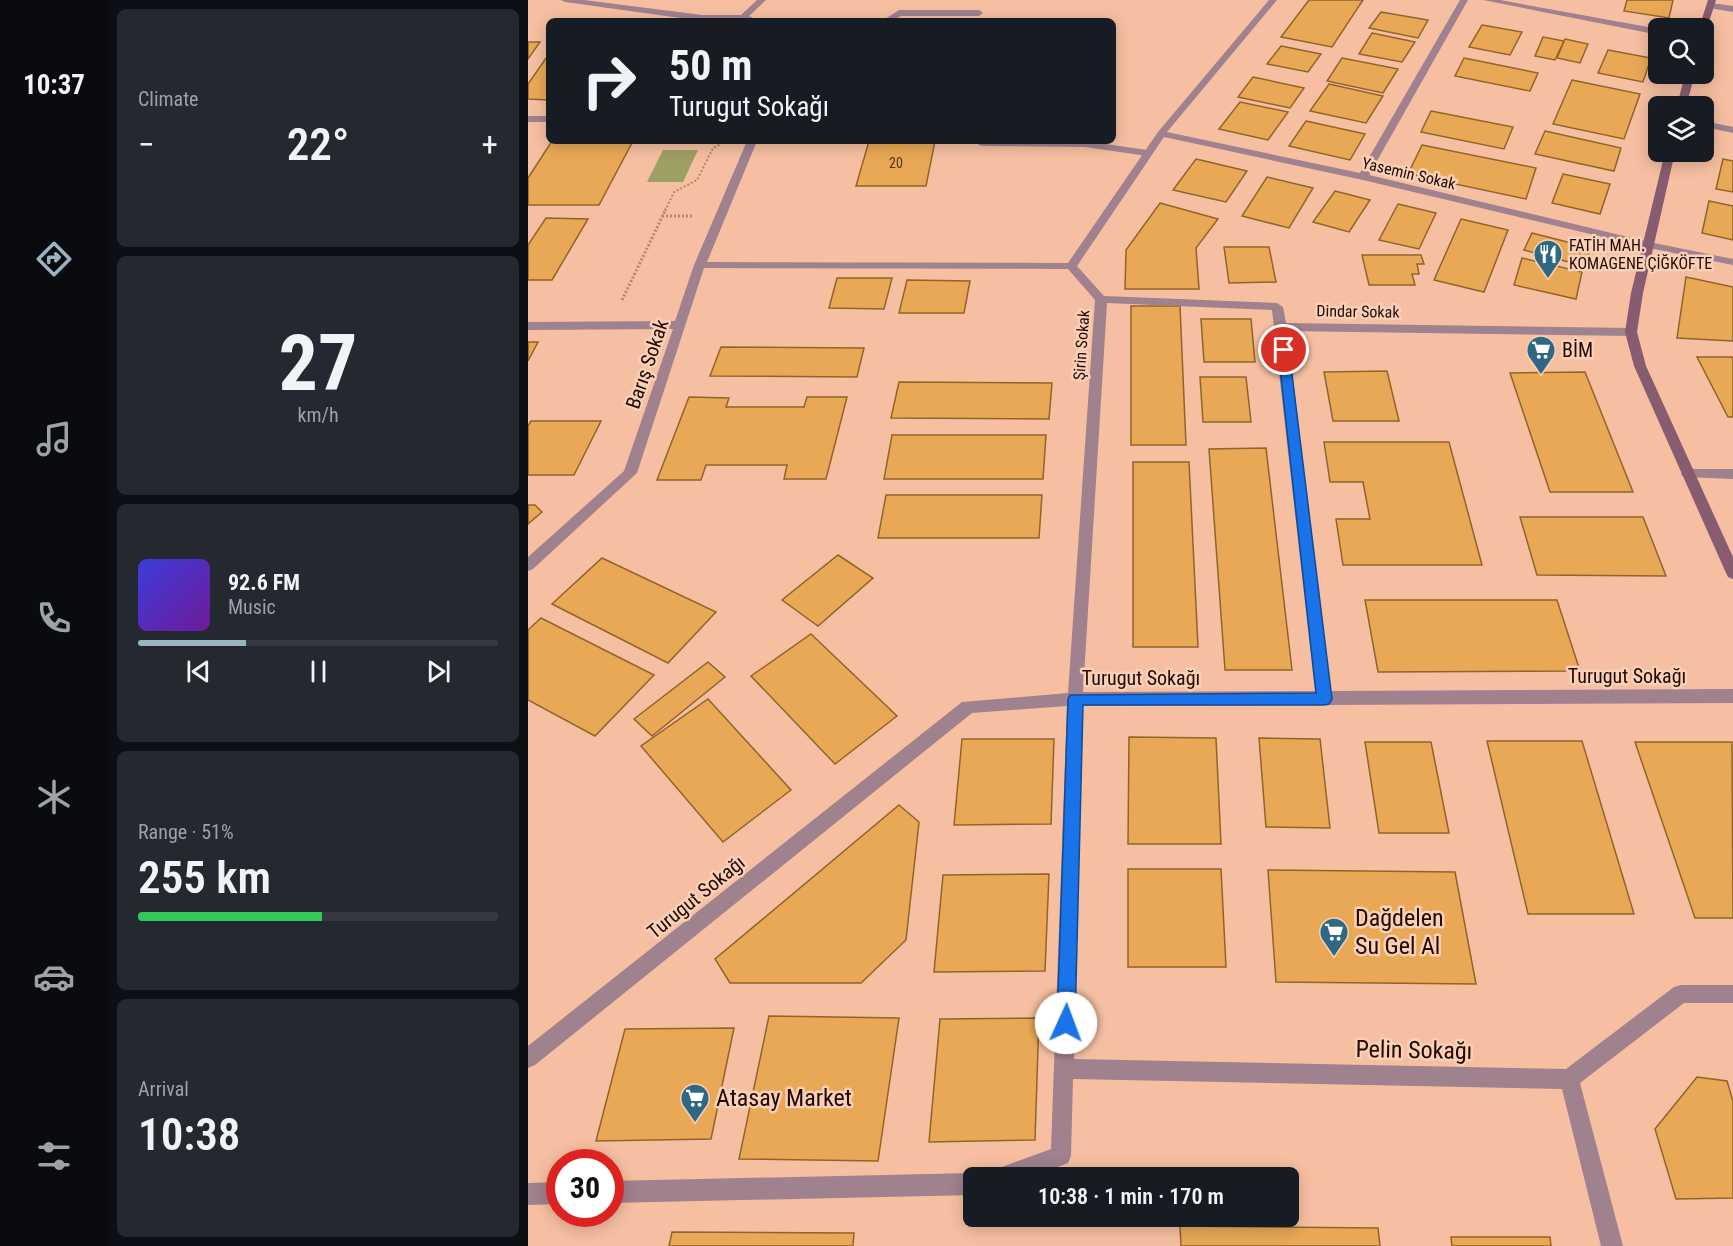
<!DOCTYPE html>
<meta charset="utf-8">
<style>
body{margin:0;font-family:"Roboto Condensed",sans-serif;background:#242831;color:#f1f3f6;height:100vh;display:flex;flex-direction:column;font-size:22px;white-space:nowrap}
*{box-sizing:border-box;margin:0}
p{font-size:20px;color:#9ea1a6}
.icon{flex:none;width:33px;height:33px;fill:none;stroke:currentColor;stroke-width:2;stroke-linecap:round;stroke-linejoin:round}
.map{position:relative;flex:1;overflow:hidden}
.side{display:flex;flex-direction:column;gap:9px;padding:9px;background:#0d0f14;width:420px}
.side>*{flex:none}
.banner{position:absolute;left:18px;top:18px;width:570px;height:126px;border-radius:9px;box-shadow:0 3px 15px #0003;background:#171b24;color:#f1f3f6;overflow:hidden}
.controls{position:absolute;left:1120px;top:18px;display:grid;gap:12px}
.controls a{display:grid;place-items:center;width:66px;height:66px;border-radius:9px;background:#171b24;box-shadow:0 3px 15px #0003;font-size:30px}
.speed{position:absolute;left:18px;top:1149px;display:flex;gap:12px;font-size:30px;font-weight:700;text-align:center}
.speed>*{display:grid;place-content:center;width:78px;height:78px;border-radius:50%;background:#171b24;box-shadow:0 3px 15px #0003;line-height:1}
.speed .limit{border:9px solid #d22;background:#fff;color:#111}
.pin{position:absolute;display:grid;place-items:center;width:51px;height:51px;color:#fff;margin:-26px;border:3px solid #fff;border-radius:50%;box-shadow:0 2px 6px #0007}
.me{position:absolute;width:66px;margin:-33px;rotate:2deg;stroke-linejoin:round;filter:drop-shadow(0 0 4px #0008)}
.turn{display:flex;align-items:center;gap:21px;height:126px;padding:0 24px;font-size:27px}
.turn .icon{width:78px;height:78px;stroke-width:2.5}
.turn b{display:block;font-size:42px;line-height:51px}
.big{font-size:45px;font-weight:600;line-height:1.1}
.side .card{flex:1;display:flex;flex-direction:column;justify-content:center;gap:9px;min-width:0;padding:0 21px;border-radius:9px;background:#242831}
.side .dial{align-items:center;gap:0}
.dial b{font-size:78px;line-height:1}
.song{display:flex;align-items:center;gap:18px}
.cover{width:72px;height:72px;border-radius:9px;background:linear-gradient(135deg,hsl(240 70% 55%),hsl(280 70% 35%))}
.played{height:6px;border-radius:3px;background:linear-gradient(90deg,#9ab4c2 30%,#363941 30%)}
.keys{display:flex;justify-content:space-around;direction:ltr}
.heat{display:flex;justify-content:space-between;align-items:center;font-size:33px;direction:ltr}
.charge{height:9px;border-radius:4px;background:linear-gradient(90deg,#34c759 51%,#363941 0)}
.trip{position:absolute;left:435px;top:1167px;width:336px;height:60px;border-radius:9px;background:#171b24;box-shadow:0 3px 15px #0003;font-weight:600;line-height:60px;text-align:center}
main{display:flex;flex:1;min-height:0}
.menu{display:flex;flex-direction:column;width:108px;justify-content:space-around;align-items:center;background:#090b0e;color:#9ea1a6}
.menu .icon{width:42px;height:42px}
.menu .on{color:#9ab4c2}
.menu b{font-size:27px;color:#f1f3f6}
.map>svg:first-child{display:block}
.green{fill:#9da064}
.building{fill:#e9a856;stroke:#916429;stroke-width:1.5}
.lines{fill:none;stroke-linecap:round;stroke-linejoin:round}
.path-far1{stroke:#b3866f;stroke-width:2;stroke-dasharray:2 2;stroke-linecap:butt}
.path{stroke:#b3866f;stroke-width:3;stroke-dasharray:2 2;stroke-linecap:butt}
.lane{fill:#a0818e;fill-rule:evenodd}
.street{fill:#a0818e;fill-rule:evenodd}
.secondary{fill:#885c70;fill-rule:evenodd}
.route{fill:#1a73e8;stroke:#114b97;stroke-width:1.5}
.labels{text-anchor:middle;stroke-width:5;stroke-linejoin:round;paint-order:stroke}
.far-number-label{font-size:14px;fill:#533216}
.far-street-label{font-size:16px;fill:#210a00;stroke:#fad0b9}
.far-poi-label{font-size:16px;fill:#210a00;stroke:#fad0b9;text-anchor:start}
.poi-label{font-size:20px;fill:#210a00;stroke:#fad0b9;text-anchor:start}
.street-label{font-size:20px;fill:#210a00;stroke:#fad0b9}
.near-poi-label{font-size:24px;fill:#210a00;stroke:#fad0b9;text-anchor:start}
.near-street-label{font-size:24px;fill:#210a00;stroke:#fad0b9}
</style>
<main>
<nav class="menu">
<b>10:37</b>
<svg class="icon on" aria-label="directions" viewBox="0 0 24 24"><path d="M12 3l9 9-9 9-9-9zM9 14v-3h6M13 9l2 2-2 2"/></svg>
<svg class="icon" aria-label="music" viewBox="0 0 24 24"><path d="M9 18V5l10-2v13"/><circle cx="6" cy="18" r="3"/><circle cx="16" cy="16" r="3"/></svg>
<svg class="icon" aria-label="phone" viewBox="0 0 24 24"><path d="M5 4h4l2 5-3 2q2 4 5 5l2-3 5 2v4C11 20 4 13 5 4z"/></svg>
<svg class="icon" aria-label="climate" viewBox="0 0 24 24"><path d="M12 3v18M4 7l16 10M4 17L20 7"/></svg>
<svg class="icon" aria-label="car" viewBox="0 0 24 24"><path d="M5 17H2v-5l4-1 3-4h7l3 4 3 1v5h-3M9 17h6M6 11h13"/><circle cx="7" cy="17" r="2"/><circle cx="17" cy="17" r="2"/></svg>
<svg class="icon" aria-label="filters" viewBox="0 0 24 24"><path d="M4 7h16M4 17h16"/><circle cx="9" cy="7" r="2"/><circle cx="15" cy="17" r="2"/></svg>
</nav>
<section class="side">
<div class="card"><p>Climate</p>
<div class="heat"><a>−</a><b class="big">22°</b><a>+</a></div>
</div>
<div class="card dial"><b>27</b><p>km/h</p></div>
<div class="card">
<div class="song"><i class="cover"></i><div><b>92.6 FM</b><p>Music</p></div></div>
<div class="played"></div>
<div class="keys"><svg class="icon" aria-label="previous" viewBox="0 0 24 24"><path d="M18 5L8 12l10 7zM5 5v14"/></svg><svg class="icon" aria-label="pause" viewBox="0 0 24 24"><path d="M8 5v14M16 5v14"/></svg><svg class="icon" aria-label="next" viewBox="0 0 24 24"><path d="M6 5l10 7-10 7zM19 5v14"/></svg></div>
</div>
<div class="card"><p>Range · 51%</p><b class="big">255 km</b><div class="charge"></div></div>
<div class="card"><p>Arrival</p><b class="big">10:38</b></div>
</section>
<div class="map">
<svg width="1205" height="1246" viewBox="0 0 1205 1246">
<rect width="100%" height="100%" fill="#f6bfa1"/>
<path class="green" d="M135 150H170L155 182H119Z"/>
<g class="building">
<path d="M781 0H835L804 47 753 37Z"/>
<path d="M1099 0H1145L1141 18 1096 11Z"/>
<path d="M853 12 900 20 890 38 841 28Z"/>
<path d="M954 25 994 32 982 55 941 47Z"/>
<path d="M844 33 887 42 874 62 831 54Z"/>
<path d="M1015 37 1036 41 1027 60 1007 56Z"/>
<path d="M1037 39 1060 44 1052 63 1029 58Z"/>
<path d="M0 42H12L0 59Z"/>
<path d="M753 46 793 54 780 72 739 64Z"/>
<path d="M1080 50 1123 58 1115 82 1070 73Z"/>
<path d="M21 54V100L0 99V84Z"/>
<path d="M814 58 870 69 855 93 799 81Z"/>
<path d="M936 58 1010 73 1002 91 927 76Z"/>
<path d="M725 77 776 88 762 108 710 97Z"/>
<path d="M1044 80 1112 94 1096 139 1025 124Z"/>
<path d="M801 84 855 96 838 123 782 111Z"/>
<path d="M712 102 760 112 740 140 691 129Z"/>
<path d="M903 111 985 127 976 149 893 132Z"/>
<path d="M778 121 837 134 822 160 761 146Z"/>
<path d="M1017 131 1093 148 1086 171 1007 154Z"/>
<path d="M24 141H105L71 205H0V178Z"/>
<path d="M341 141H407L398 186H328Z"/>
<path d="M894 145 1008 168 998 199 880 174Z"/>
<path d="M668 159 719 171 698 202 645 190Z"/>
<path d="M1195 159 1205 161V192L1188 189Z"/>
<path d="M1035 174 1082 184 1072 214 1024 203Z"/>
<path d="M739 177 785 188 761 228 714 216Z"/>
<path d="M807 191 842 200 821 232 785 222Z"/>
<path d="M1181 201 1205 206V240L1174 233Z"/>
<path d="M632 203 690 219 668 248 671 289H597L598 250Z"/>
<path d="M870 204 908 213 891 249 851 240Z"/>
<path d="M18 218 60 219 24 280H0V245Z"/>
<path d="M933 219 980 230 956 292 906 280Z"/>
<path d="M1004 233 1063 248 1056 266 996 250Z"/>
<path d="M696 247H741L748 282 701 283Z"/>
<path d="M834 255H893L896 264H889L891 274H884L887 285H841Z"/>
<path d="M994 258 1054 272 1048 299 986 285Z"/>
<path d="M1158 277 1205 287V341L1149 338Z"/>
<path d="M309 278H364L356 309 301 308Z"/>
<path d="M379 280 442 281 436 313H371Z"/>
<path d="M603 306H652L658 445H603Z"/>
<path d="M673 319H723L727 362H676Z"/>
<path d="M0 342H10L0 361Z"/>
<path d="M193 347 336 348 329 377 182 376Z"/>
<path d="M1169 357H1205V417H1200Z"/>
<path d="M859 371 871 421H805L796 372Z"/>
<path d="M1057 372 1105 492H1022L982 373Z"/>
<path d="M672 377H718L723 422H675Z"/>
<path d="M371 382 524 383 521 419 363 418Z"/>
<path d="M161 397 201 398 198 407H276L279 397H319L298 479H256L259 465H178L173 480H129Z"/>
<path d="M3 421H73L46 475H0V426Z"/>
<path d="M364 435H518L515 479H356Z"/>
<path d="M796 442H921L954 565H815L808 519H842L835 482H802Z"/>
<path d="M738 448 764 670H697L681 449Z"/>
<path d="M605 462H661L670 647H605Z"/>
<path d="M358 495H514L511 538H350Z"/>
<path d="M0 505H7L14 512 0 524Z"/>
<path d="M992 517H1115L1138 576 1009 575Z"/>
<path d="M310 555 345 578 290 626 254 600Z"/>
<path d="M74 558 188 612 140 663 24 604Z"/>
<path d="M837 600H1029L1052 671 850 672Z"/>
<path d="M13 618 126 675 67 736 0 700V630Z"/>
<path d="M283 634 369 716 307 764 223 676Z"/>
<path d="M180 662 197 677 124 736 106 719Z"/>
<path d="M180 699 263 790 195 842 113 746Z"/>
<path d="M601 737 688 738 693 844H600Z"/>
<path d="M731 738 792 739 802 828 738 827Z"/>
<path d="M434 739H526L523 824 426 825Z"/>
<path d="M959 741H1054L1106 914H1000Z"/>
<path d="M837 742H903L921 833H851Z"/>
<path d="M1107 742H1204L1205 918H1167Z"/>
<path d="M371 805 391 822 378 940 333 983H202L187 959Z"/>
<path d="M600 869H693L698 967H600Z"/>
<path d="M740 870 927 872 948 984 748 982Z"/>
<path d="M521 874 517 971 406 972 415 875Z"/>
<path d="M241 1016 371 1018 350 1161 211 1159Z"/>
<path d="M511 1018 507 1140 401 1142 412 1019Z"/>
<path d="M206 1028 183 1139 68 1141 97 1029Z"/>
<path d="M1169 1077 1199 1081 1205 1101V1198L1148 1199 1127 1129Z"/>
<path d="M652 1226 850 1228 852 1246H653Z"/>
<path d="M144 1232 326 1233 325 1246H141Z"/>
<path d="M923 1237H1022L1023 1246H924Z"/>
</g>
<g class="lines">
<path class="path-far1" d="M137 211 146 192 169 180 185 148 193 144"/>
<g class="path">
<path d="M134 216H164"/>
<path d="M94 300 138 209"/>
</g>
<g class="lane">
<path d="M33 0H56L174 15H213L229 0H238L221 16 231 21H174L37 2Z"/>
<path d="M371 10H451L455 13 451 16H373L364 21H354Z"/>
<path d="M450 141H557L619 150 624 153 619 156 557 147 454 146 451 145Z"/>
</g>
<g class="street">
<path d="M741 0H749L639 132 832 173 932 0H940L841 175 1121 242 1205 259V265L1121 248 835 180 636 137 549 266 576 296 749 303 755 307 758 323 1103 328 1109 332 1103 336 759 331 803 691 1205 689V703L555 706 546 1059 1038 1069 1146 987 1153 985H1205V1003H1156L1052 1083 1095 1246H1073L1034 1089 545 1079 543 1156 540 1163 501 1178H460L463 1171 523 1149 539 706 444 713 7 1065 0 1068V1046L434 702 540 693 567 300 540 269 176 268 109 473 5 569 0 571V557L96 471 145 329 0 330V322L147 321 166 265 219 141H229L179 262 540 263 630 132ZM579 303 744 310 787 691 555 692Z"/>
<path d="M955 0H972L1131 29V35Z"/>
<path d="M1183 3 1205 6V12L1180 8 1179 6Z"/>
<rect x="0" y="116" width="21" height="6"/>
<path d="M1176 121 1205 127V133L1176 127Z"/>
<path d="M1160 469H1205V479L1155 477 1153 474 1155 471Z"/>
<path d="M446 1173 454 1178H446V1195L82 1203V1181Z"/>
<path d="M32 1182V1204L0 1205V1183Z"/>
</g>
<g class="secondary">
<path d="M1180 0H1188L1179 28 1176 30 1171 28Z"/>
<path d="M1157 74H1167L1158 106H1149Z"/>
<path d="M1137 152H1147L1115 293 1109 332 1118 366 1205 557V579L1200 577 1198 573 1106 366 1097 332 1103 293Z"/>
</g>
</g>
<path class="route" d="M756 347 761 350 804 699 801 704 796 705H555L547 1023 544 1029 538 1031 532 1029 529 1023 540 699 542 695 788 693 750 350Z"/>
<defs>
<g id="restaurant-pin" transform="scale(1.5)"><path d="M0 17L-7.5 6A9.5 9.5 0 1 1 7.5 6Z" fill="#2f6882" stroke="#fad0b9"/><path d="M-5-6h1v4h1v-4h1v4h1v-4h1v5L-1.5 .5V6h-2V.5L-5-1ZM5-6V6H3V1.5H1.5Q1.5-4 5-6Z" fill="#fff"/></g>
<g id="supermarket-pin" transform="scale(1.5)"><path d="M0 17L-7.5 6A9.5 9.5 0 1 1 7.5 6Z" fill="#2f6882" stroke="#fad0b9"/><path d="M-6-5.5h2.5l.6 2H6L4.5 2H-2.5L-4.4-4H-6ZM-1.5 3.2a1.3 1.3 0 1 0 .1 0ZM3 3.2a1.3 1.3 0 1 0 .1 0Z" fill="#fff"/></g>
</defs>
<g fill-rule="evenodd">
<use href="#restaurant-pin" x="1020" y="254"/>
<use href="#supermarket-pin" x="1013" y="350"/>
<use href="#supermarket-pin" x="806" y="932"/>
<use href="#supermarket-pin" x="167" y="1098"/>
</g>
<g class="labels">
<g class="far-number-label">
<text x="368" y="168">20</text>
</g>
<g class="far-street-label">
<text transform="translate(881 173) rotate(13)" y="6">Yasemin Sokak</text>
<text transform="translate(830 311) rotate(1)" y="6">Dindar Sokak</text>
<text transform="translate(553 345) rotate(-86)" y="6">Şirin Sokak</text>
</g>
<g class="far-poi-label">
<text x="1041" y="251">FATİH MAH.<tspan x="1041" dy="18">KOMAGENE ÇİĞKÖFTE</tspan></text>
</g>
<g class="poi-label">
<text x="1034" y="357">BİM</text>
</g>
<g class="street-label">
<text transform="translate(119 364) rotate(-71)" y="7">Barış Sokak</text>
<text x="1099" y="683">Turugut Sokağı</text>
<text x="613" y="685">Turugut Sokağı</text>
<text transform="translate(168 897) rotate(-39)" y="7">Turugut Sokağı</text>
</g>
<g class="near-poi-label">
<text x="827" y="926">Dağdelen<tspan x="827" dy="28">Su Gel Al</tspan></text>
<text x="188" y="1106">Atasay Market</text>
</g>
<g class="near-street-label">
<text transform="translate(886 1050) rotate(1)" y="8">Pelin Sokağı</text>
</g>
</g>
</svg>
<div class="controls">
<a><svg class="icon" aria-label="search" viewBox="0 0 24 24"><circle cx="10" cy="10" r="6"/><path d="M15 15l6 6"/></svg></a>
<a><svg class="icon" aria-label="layers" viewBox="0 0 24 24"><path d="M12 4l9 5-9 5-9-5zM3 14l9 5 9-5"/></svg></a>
</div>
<div class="speed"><div class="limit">30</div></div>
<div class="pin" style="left:756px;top:350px;background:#d93025"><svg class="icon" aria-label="arrive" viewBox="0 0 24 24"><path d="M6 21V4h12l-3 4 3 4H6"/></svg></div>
<svg class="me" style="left:538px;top:1023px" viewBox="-20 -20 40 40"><circle r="19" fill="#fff"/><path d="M0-13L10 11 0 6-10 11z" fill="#1a73e8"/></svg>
<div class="trip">10:38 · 1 min · 170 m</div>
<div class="banner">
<div class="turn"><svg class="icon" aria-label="right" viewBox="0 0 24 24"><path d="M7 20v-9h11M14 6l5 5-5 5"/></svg><div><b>50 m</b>Turugut Sokağı</div></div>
</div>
</div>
</main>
